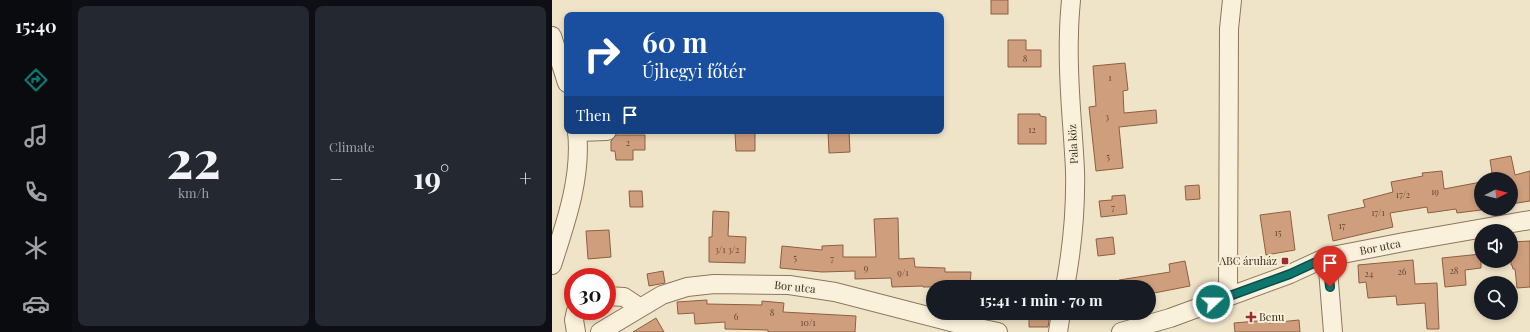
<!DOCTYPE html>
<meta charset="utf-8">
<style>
body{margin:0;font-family:"Playfair Display",serif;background:#242831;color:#f1f3f6;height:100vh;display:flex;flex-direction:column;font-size:15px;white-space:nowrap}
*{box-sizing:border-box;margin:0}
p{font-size:13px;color:#9ea1a6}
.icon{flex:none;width:22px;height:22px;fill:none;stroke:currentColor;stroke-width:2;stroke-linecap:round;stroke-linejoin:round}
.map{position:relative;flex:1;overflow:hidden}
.sheet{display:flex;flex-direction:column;gap:6px;padding:6px;background:#0d0f14;width:480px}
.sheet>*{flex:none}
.guide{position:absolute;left:12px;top:12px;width:380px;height:122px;border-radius:8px;box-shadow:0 2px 6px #0003;background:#1a4fa0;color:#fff;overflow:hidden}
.needle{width:26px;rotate:84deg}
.buttons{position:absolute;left:922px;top:172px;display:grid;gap:8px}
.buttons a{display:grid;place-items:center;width:44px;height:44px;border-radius:50%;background:#171b24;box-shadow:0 2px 6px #0003;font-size:20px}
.speed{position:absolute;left:12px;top:268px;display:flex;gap:8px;font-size:20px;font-weight:700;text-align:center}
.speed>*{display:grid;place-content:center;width:52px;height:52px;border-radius:50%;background:#171b24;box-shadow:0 2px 6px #0003;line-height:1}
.speed .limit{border:6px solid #d22;background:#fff;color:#111}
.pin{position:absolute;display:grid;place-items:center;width:34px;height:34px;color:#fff;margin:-41px -17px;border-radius:50% 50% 50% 0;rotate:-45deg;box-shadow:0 0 4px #0007}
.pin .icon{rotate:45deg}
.me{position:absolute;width:44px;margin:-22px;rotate:69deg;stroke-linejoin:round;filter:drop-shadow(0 0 3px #0008)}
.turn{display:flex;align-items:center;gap:14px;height:84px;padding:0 12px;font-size:18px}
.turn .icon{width:52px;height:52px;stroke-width:2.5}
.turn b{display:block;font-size:28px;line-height:34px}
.then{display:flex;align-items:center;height:38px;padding:0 12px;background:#0003;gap:8px;font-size:15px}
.big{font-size:30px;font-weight:700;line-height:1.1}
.sheet .widget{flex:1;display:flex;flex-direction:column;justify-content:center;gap:6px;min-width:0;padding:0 14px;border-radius:8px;background:#242831}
.sheet .dial{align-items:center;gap:0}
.dial b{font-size:52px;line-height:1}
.heat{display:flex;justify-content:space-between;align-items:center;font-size:22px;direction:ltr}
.sheet .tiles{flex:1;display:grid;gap:6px;grid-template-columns:repeat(2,1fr)}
.trip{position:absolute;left:374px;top:280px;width:230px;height:40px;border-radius:20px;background:#171b24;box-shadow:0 2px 6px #0003;font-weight:700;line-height:40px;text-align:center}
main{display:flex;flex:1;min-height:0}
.dock{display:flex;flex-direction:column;width:72px;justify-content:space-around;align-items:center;background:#090b0e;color:#9ea1a6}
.dock .icon{width:28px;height:28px}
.dock .current{color:#0f766e}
.dock b{font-size:18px;color:#f1f3f6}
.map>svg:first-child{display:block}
.building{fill:#cf9f7d;stroke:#8d5f41}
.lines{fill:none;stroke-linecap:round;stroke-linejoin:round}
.minor-casing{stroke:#8d765c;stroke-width:20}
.minor{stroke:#faf1dc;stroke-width:18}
.route-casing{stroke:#0a4d48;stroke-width:10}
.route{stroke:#0f766e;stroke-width:7}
.poi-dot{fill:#9e2a2b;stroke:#f7eed8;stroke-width:1.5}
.labels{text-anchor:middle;stroke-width:4;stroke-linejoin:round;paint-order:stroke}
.number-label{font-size:9px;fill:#624a37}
.street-label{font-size:11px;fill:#3d2e20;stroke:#f7eed8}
.poi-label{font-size:11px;fill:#3d2e20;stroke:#f7eed8;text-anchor:end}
</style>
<main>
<nav class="dock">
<b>15:40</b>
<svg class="icon current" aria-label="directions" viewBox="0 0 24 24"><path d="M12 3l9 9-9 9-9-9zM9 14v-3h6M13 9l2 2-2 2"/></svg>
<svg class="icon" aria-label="music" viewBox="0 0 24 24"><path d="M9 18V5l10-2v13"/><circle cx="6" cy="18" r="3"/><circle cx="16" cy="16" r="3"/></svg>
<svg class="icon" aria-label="phone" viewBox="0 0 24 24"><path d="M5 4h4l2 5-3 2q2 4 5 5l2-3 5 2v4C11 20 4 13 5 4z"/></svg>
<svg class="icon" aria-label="climate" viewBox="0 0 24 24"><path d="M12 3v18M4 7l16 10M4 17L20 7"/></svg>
<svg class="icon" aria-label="car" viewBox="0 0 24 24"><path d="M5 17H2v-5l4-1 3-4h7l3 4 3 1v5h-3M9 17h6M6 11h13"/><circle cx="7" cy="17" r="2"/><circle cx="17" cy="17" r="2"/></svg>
</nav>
<section class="sheet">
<div class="tiles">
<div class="widget dial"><b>22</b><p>km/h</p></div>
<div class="widget"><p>Climate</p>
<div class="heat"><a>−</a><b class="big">19°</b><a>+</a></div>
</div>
</div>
</section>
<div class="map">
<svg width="978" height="332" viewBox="0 0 978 332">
<rect width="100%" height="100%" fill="#f0e4c8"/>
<g class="building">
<rect x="439" y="0" width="17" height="14"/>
<path d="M456 40H474V50H489V67H456Z"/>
<path d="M573 63 576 90 571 91 572 113 604 110 605 123 567 127 571 168 544 171 537 107 544 106 541 66Z"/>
<path d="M466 114H488V116L494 117V144H466Z"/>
<path d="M276 131H297L298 152 277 153Z"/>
<path d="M183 133H203V151H184Z"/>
<path d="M64 135H93V150H81V160H64L63 151H59V141Z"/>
<path d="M959 156 963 175 978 171V201L959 204V179H941L938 160Z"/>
<path d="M890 171 892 189 929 182V210L905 213 904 209 876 213 875 207 838 213 841 227 781 241 776 215 813 207 811 200 841 192 839 182 871 176 870 173Z"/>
<path d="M647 185 648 199 634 200 633 186Z"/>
<path d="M77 191H90L91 207H78Z"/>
<path d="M573 195 575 214 549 217 547 201 560 200V196Z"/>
<path d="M161 211 177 212 176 236 194 237 193 263 157 262V237H160Z"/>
<path d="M738 211 743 250 714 255 708 215Z"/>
<path d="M346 218 347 259 362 258 363 267 393 268V272H419L418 287H371V286L340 287 339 278 303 279V271L270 272 228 268 230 246 270 250V246L291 245V257H324L322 219Z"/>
<path d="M57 230 59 257 36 259 34 231Z"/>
<path d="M561 237 563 254 546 256 544 239Z"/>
<path d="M978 241V287L965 288 963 269H961L960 265H959V242Z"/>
<path d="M929 254V268L913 270 914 285 893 287 890 258Z"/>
<path d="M861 260 863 284 885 283 887 329H875L873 303 845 305 844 296 816 298 814 282 807 283 806 265Z"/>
<path d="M633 261 638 286 597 294V287H568L567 280 618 272 617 264Z"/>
<path d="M111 271 113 283 97 286 95 274Z"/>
<path d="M155 300V304L210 305V301L232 303 231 312 304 316 303 332H216V330L173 329V322L143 324 142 313 126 314 125 302Z"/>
<path d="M477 313H498L496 327H477Z"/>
<path d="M104 318 112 332H81Z"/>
<path d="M717 320V323L747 320 748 332H683L682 323Z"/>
</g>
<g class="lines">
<g class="minor-casing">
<g id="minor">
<path d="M0 36 15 83"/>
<path d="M25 132 55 131"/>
<path d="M775 257 781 332"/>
<path d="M0 265C14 222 30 177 25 131"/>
<path d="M513 287C520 249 524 210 523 171 521 125 515 79 517 34 517 22 518 11 519 0"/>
<path d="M55 296 72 297 87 307"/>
<path d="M676 296 677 29 680 0"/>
<path d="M24 311 22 320 24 332"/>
<path d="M48 332 110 295 135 287 162 284 237 285 283 292 403 323 446 332"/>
<path d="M506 332 509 313"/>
<path d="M569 332 618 318 738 274 775 257 852 242 978 220"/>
</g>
</g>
<use href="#minor" class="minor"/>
</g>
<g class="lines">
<g class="route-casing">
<path id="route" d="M661 302 738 274 775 257 778 287"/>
</g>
<use href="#route" class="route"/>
</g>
<g class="poi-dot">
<rect x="729" y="257" width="8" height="8" rx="2"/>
<path d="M697 311h4v4h4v4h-4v4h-4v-4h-4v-4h4z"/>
</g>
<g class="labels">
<g class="number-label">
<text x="473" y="62">8</text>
<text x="558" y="81">1</text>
<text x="555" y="120">3</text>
<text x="480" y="133">12</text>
<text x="76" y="146">2</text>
<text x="556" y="160">5</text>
<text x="883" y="195">19</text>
<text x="851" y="198">17/2</text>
<text x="561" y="211">7</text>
<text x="826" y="216">17/1</text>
<text x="790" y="229">17</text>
<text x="726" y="236">15</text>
<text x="175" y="253">3/1 3/2</text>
<text x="243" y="261">5</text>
<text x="280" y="262">7</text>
<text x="314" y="271">9</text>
<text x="902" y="274">28</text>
<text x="850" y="275">26</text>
<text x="351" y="276">9/1</text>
<text x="817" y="277">24</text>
<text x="220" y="316">8</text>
<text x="184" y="320">6</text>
<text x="256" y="326">10/1</text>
</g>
<g class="street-label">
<text transform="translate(521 144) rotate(-93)" y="4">Pala köz</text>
<text transform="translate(828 247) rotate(-11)" y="4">Bor utca</text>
<text transform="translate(243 287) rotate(6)" y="4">Bor utca</text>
</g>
<g class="poi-label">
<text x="725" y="265">ABC áruház</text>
<text x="707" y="321" text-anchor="start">Benu</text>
</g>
</g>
</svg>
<div class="buttons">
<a><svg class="needle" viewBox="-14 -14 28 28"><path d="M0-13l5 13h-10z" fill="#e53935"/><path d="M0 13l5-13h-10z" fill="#9ea1a6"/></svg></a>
<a><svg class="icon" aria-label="sound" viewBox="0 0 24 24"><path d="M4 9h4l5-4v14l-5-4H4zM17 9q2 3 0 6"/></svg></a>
<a><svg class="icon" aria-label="search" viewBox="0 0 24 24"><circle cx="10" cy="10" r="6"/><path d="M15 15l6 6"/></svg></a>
</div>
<div class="speed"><div class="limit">30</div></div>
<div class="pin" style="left:778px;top:287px;background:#d93025"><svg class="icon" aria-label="arrive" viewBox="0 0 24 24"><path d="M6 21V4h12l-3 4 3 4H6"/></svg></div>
<svg class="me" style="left:661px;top:302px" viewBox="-20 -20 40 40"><circle r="17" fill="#0f766e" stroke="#fff" stroke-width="3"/><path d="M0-11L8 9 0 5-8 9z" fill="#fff"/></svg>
<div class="trip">15:41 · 1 min · 70 m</div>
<div class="guide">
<div class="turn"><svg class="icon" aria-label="right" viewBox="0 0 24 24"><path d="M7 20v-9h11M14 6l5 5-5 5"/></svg><div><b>60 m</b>Újhegyi főtér</div></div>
<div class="then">Then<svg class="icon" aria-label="arrive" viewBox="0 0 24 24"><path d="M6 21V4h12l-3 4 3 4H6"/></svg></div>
</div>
</div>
</main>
